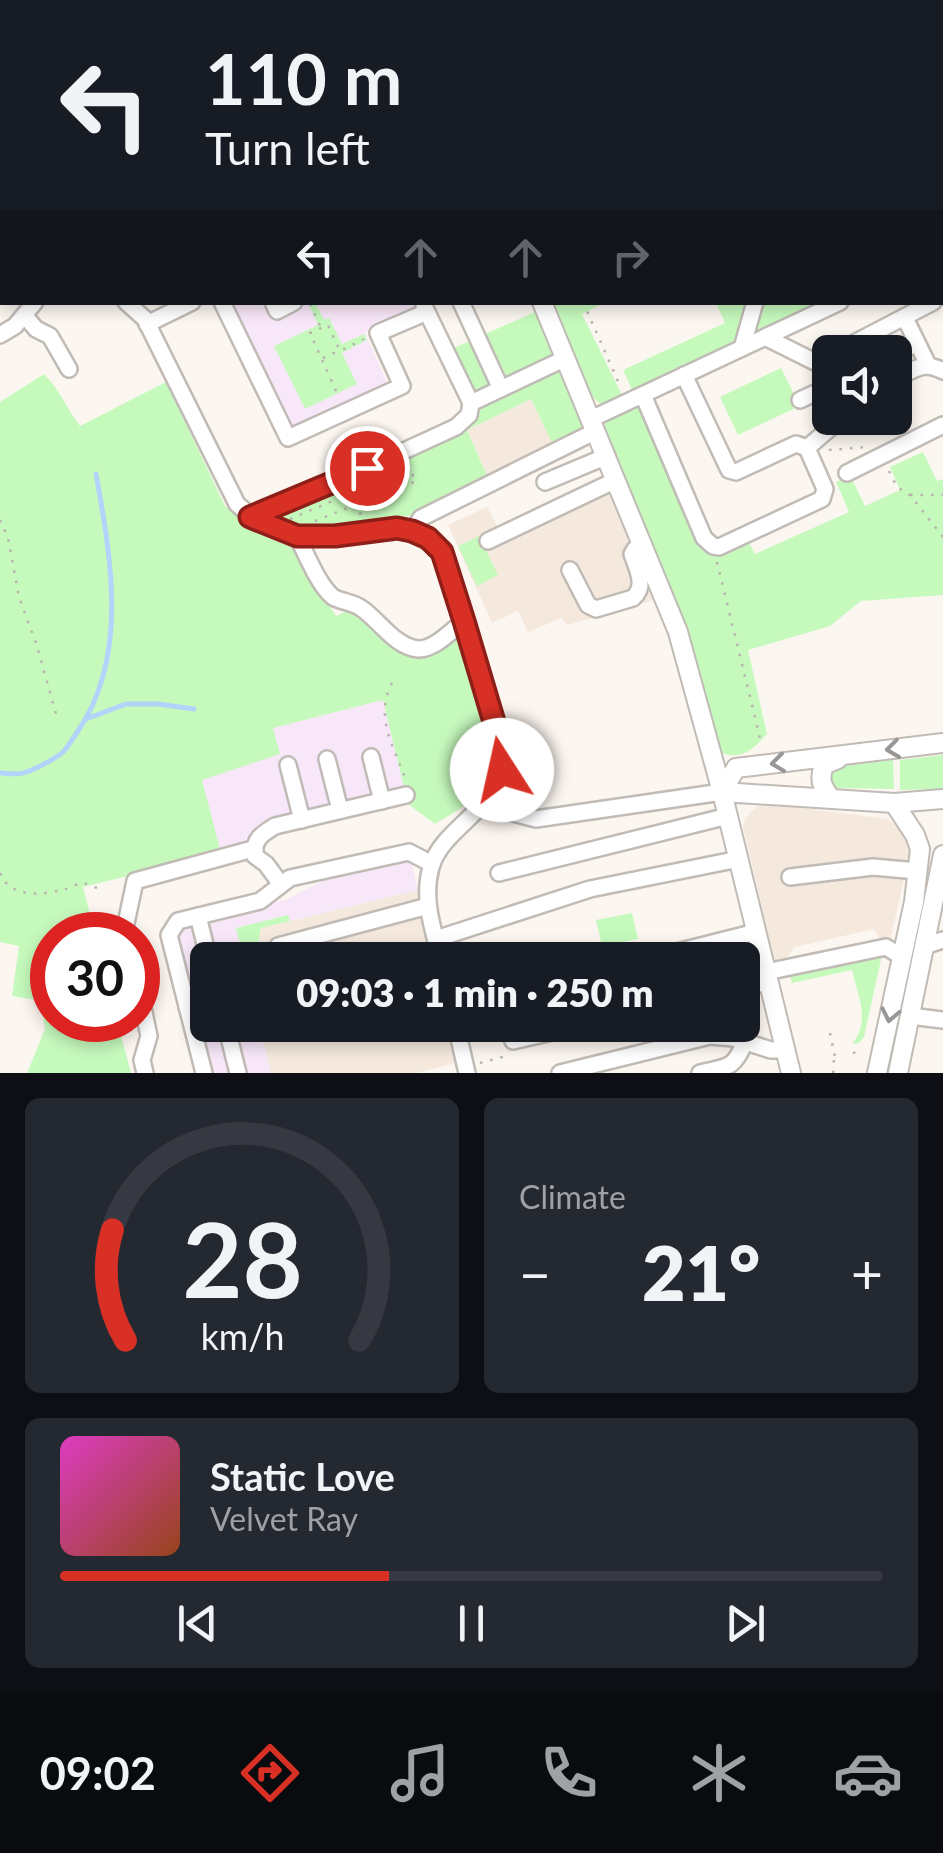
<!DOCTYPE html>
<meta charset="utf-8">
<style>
body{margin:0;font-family:Lato,sans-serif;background:#242831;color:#f1f3f6;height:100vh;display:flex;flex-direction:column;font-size:38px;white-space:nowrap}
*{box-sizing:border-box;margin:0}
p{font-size:32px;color:#9ea1a6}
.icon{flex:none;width:55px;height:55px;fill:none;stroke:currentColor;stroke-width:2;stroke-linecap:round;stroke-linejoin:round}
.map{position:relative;height:1073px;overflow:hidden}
.panel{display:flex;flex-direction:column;gap:25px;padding:25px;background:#0d0f14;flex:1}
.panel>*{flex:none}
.hud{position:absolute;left:0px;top:0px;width:945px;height:305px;box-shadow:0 5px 15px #0003;background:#171b24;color:#f1f3f6;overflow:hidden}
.fabs{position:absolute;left:812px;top:335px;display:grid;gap:20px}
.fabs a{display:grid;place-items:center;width:100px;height:100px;border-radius:15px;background:#171b24;box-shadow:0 5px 15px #0003;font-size:50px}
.speed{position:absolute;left:30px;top:912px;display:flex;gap:20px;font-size:50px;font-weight:700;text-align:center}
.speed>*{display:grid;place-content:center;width:130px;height:130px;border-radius:50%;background:#171b24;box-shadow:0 5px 15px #0003;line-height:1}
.speed .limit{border:15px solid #d22;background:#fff;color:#111}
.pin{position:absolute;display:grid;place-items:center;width:85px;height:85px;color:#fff;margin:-42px;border:5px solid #fff;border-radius:50%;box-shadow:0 2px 10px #0007}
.me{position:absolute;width:110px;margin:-55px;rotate:350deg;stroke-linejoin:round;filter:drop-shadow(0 0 8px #0008)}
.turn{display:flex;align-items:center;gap:35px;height:210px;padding:0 40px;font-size:45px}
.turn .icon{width:130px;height:130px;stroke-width:2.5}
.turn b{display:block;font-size:70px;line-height:85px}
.lanes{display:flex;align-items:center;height:95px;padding:0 40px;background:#0003;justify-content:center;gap:50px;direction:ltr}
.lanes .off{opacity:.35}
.big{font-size:75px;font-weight:800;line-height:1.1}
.panel .card{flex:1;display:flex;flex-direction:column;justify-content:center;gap:15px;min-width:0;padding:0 35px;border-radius:15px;background:#242831}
.panel .dial{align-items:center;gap:0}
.dial svg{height:260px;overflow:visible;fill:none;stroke:#363941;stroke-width:7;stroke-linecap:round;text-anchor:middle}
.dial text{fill:#f1f3f6;stroke:none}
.song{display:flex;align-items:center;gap:30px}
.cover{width:120px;height:120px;border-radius:15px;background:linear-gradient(135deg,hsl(310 70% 55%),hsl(20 70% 35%))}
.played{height:10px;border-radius:5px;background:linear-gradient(90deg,#d93025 40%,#363941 40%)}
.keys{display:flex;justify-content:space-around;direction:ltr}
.heat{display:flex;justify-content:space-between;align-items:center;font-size:55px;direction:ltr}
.panel .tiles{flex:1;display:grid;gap:25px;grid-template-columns:1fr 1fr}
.card:last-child{grid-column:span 2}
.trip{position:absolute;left:190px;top:942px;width:570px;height:100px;border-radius:15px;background:#171b24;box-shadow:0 5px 15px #0003;font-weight:800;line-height:100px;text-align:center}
.tabs{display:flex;height:160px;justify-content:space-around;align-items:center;background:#090b0e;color:#9ea1a6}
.tabs .icon{width:70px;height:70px}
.tabs .selected{color:#d93025}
.tabs b{font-size:45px;color:#f1f3f6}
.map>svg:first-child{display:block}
.built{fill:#f5e9dd}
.industrial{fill:#f8e7f9;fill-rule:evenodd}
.green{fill:#c6fabd}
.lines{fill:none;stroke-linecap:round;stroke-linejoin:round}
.stream{stroke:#b2d3fa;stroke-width:5}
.minor-casing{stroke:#c1bbb6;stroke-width:20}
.major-casing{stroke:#c1bbb6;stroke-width:22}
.path{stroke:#b8b3ae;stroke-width:2.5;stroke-dasharray:2.5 8;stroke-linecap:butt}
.minor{stroke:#fff;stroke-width:15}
.major{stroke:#fff;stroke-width:18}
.oneway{stroke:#989796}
.route-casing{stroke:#8d1f18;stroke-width:25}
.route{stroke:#d93025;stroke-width:18}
</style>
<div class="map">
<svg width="943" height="1073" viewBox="0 0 943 1073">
<rect width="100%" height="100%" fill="#fcf6f0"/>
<g class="built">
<path d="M532 399 554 447 489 480 467 430Z"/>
<path d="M607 474 658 599 567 625 562 618 528 632 518 611 492 623 448 525 487 507 497 526Z"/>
<path d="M764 803 887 819 902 829 910 846 909 857 890 941H881L874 929 795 947 784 961 775 963 743 827 745 819 753 810Z"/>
<path d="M418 890 435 960H255L261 928Z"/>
<path d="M259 1025H450L459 1062 417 1073H271Z"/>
</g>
<g class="industrial">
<path d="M419 302 421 307 365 333 390 389 291 434 231 303H270L276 315 303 303ZM316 303 324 320 329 319 342 345V352L275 346 318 325Z"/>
<path d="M383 700 405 792 265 823 237 847 221 853 201 780 279 754 272 728Z"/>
<path d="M411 860 418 890 290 921 288 915 237 928 244 960H208V1025H259L271 1073H211L177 936 189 924 285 900 327 879Z"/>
</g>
<g class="green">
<path d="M315 302 324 320 329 318 342 344 364 334 367 340 342 353 357 384 305 409 274 346 318 325 309 305Z"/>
<path d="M739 302 826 303 633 392 623 370 725 323 716 303Z"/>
<path d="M551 303H604L582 314 623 397 610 405H601C574 379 564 337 551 303Z"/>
<path d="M535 312 587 430 554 447 531 399 467 430 489 480 427 513 350 525 314 529 285 526 279 518 282 509 416 450 480 401 454 348Z"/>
<path d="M781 368 800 406 738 435 720 397Z"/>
<path d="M44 374C60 390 67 409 80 426L166 382 225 506 243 523 261 535 293 548 336 616 351 609 377 633 416 655 455 635C465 664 504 754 490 780 479 800 454 812 435 824L408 804 383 700 273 728 280 754 202 780 221 853 83 887 95 935H52V1020H117L131 1073H27L45 1029 41 1001 12 996 19 946 0 942V402Z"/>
<path d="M637 402 704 547 746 537 755 554 849 512 836 482 850 475 865 506 900 490 890 467 923 452 937 481 943 479V595L861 601 830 626 748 650 767 734C754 748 742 761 722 753L718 746 687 627 605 430V422L608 415Z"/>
<path d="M479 536 498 575 477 586 458 546Z"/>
<path d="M943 755V789L900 790V760Z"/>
<path d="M893 760 894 789 836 788 831 786 827 776 834 767Z"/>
<path d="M632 913 638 939 602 946 596 920Z"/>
<path d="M288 915 290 921 261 928 255 960H244L236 928Z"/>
<path d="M882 955 864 1037 859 1043 852 1044C871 1020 858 997 852 970L792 983 790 975Z"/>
</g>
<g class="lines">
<g class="stream">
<path d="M86 719 126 704H158L194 709"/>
<path d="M0 773C7 773 17 775 23 773 32 771 59 757 64 751 69 745 74 737 78 731 129 656 111 558 96 474"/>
</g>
<g class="minor-casing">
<g id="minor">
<path d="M157 0 158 2"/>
<path d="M398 0 399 2"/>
<path d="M413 0 415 2"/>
<path d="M573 0 574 2"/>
<path d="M803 0 804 2"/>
<path d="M824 0 826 2"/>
<path d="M903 0 904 2"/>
<path d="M105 2 110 0"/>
<path d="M498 2 503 0"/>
<path d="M615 2 620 0"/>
<path d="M726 2 738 0"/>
<path d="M0 5 2 4"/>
<path d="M0 69 2 74"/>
<path d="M0 87 2 86"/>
<path d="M942 91 943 92"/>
<path d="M942 123H943"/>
<path d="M942 249 943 250"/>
<path d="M942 295 943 296"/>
<path d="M126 302 145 319 237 504C253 519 276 533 299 536 353 543 398 508 441 553L500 742C500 750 502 758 501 766 499 808 442 828 431 867 422 899 433 929 441 960"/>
<path d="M222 302 288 438 402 386 378 333 427 312"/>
<path d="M273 302 277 311 294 302"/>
<path d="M461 302 501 389"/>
<path d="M424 306 471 403 566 358"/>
<path d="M25 316 36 329 50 336 69 369"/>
<path d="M905 318 928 365"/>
<path d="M147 324 192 302"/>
<path d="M0 335 15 326 35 302"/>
<path d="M765 337 817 363 830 356"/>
<path d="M742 348 755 302"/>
<path d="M837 352 933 302"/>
<path d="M895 354 917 343"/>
<path d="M895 379C914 370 923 360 943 371"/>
<path d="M643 395 704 538 713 546 719 547 822 499 825 489 807 448 796 444 736 472 729 470 684 375"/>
<path d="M800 400 830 386"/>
<path d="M591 419 840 302"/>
<path d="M807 448 830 428 836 418"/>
<path d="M847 473 943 425"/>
<path d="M545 482 607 456"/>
<path d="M250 517 345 478 456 427 469 415 471 403"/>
<path d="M412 531 421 518 596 431"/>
<path d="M297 536C306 553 318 585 333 597 341 602 353 602 361 608 379 620 395 647 418 649 434 650 452 630 464 621"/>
<path d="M488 541 616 480"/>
<path d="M570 570 588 605 596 609 633 598C647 586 637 569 632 554L635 549 643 546"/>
<path d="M371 757 382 801"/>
<path d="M327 759 340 810"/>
<path d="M288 765 302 820"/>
<path d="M486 802 498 809 536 819 722 792"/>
<path d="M499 873 728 816"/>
<path d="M790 877 873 867 917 871"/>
<path d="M280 883 266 864 255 856C253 839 262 834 275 826L406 795"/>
<path d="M198 916 209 960"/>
<path d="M127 935 125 928 135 881 249 850 255 851"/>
<path d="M436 939 590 889 739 859"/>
<path d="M924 946 943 940"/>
<path d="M281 960 278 946 428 906"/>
<path d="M645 960 756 932"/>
<path d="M766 972 886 947 902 957"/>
<path d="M138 984 149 1036 142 1060 145 1073"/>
<path d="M742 988 768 982"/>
<path d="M187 1007 208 1002"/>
<path d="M910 1016 943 1020"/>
<path d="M226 1025 238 1073"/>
<path d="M456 1025 467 1073"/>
<path d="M513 1041 583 1025"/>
<path d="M204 1073 169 935 178 921 260 901 290 878 409 852 432 864"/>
<path d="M560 1073 710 1036 733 1038 771 1050H785"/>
<path d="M700 1073C728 1066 733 1070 745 1042"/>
</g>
</g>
<g class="major-casing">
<g id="major">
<path d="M13 0 15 2"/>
<path d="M542 302 678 632 722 792 791 1073"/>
<path d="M722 792 736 768 943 743"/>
<path d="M722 792 894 803 943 799"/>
<path d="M831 798C821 786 819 779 824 765L838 759"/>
<path d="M877 1073 914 902 920 849 915 835 894 803"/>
<path d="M898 1073 943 855"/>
</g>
</g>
<g class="path">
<path d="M40 0 41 2"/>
<path d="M135 0V2"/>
<path d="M205 0 206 2"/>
<path d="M277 2 283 0"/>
<path d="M636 2 641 0"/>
<path d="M942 183H943"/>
<path d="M0 205 2 197"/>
<path d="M942 215H943"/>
<path d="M0 241 2 240"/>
<path d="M0 270 2 274"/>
<path d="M583 302 621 388"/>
<path d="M310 304 321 328"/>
<path d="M323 358 338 351"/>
<path d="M336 391 310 333 328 325 340 351 364 339"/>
<path d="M829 450 866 447"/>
<path d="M889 471 897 487 910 495 943 537"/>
<path d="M402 488 416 481 408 467"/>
<path d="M352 493 362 518"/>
<path d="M910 495H943"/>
<path d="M290 519 373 484 379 495 387 500 393 496 399 487 394 472"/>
<path d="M0 520 8 538 19 597 37 646 58 721"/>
<path d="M315 521 377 496"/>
<path d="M717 562 761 742"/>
<path d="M392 683C374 716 394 748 406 780"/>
<path d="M0 873C10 899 43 895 66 889 67 888 81 883 81 883 87 883 92 887 98 888"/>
<path d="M830 1033 835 1057"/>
<path d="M853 1053 857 1052"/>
<path d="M480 1063 502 1057 504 1053"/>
<path d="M833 1073 834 1058"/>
</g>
<use href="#minor" class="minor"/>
<use href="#major" class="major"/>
</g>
<defs><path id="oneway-chevron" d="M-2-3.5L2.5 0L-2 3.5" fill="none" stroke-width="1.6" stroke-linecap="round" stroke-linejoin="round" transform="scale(2.5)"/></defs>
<g class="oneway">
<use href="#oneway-chevron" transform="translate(893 749) rotate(173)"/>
<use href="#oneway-chevron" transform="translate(778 763) rotate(173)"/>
<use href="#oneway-chevron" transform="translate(890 1015) rotate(102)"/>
</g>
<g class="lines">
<g class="route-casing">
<path id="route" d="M367 468 250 517 297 536H335L397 528 412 531 428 538 442 552 464 621 500 742 502 770"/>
</g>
<use href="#route" class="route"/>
</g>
</svg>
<div class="fabs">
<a><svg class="icon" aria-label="sound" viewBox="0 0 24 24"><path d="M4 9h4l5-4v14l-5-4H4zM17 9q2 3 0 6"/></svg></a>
</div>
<div class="speed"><div class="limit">30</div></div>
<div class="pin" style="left:367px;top:468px;background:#d93025"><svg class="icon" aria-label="arrive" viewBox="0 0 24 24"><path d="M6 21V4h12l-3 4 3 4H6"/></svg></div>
<svg class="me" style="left:502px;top:770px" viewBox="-20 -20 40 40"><circle r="19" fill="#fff"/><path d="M0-13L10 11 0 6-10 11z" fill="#d93025"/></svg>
<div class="trip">09:03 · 1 min · 250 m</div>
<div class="hud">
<div class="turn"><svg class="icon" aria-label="left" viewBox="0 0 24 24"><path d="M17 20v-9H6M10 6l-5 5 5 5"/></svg><div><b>110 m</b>Turn left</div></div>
<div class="lanes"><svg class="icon" aria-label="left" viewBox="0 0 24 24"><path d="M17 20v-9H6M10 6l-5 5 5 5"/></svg><svg class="icon off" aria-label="ahead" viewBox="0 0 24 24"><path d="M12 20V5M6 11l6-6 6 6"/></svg><svg class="icon off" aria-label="ahead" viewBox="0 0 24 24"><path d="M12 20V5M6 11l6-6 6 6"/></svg><svg class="icon off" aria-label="right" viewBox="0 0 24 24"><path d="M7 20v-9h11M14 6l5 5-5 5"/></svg></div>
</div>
</div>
<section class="panel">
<div class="tiles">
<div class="card dial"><svg viewBox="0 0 100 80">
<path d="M14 69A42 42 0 1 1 86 69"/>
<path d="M14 69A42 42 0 0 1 10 35" stroke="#d93025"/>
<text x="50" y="56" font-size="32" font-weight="700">28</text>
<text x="50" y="72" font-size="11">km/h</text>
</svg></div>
<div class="card"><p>Climate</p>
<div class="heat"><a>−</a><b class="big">21°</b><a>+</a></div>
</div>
<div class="card">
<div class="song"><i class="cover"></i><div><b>Static Love</b><p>Velvet Ray</p></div></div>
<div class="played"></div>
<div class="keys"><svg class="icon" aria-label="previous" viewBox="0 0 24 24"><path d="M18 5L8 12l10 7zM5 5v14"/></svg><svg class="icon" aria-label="pause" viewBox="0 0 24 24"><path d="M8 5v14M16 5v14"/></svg><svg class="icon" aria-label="next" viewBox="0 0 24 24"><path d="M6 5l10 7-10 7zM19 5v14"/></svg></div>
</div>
</div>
</section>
<nav class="tabs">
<b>09:02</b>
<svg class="icon selected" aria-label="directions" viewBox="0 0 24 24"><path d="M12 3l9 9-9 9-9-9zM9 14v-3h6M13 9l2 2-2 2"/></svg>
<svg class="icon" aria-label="music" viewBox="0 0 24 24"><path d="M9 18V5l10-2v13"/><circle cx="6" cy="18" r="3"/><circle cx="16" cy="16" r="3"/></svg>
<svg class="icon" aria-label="phone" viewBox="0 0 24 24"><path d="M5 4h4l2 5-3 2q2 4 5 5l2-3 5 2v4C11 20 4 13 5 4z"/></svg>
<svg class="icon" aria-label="climate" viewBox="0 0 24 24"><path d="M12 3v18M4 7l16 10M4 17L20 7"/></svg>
<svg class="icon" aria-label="car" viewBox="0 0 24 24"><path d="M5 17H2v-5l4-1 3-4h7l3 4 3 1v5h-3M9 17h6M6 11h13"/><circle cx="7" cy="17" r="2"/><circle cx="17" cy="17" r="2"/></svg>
</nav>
